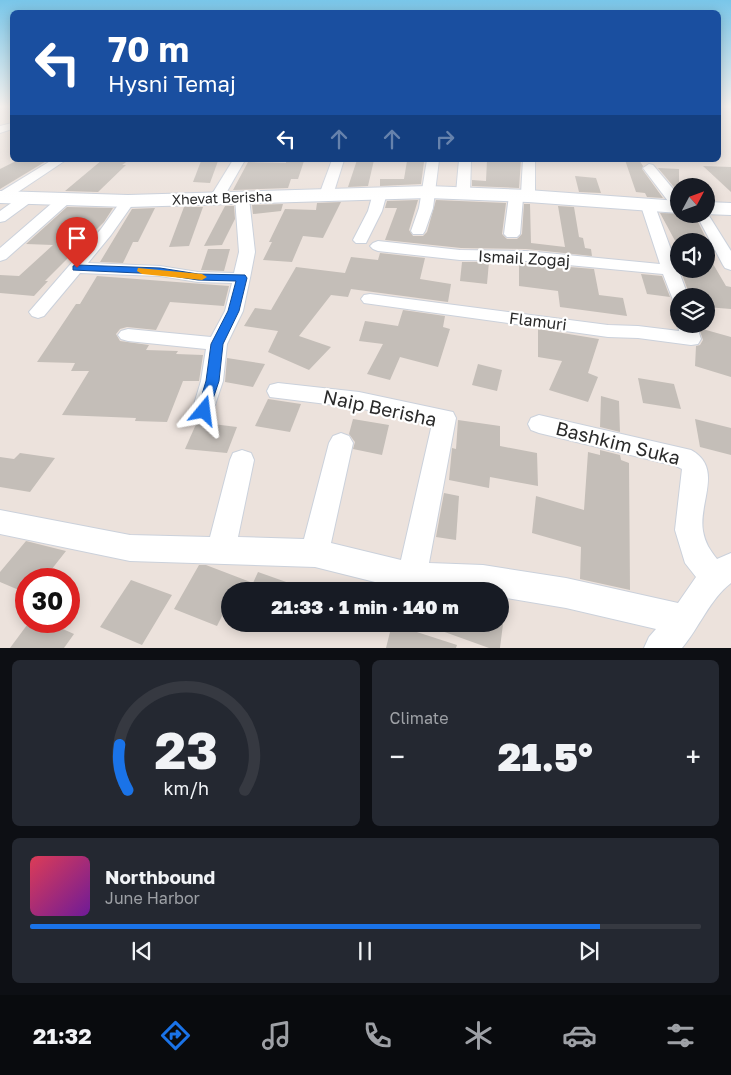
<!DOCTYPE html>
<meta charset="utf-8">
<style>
body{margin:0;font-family:"Golos Text",sans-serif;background:#242831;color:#f1f3f6;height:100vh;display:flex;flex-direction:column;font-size:19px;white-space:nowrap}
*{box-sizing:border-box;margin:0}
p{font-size:16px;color:#9ea1a6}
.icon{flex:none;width:28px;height:28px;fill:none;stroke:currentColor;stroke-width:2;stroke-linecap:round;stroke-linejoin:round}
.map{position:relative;height:648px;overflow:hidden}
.side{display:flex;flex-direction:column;gap:12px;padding:12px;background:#0d0f14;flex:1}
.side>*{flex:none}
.guide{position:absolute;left:10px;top:10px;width:711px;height:152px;border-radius:8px;box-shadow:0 2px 12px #0003;background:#1a4fa0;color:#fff;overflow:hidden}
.needle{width:32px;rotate:49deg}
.controls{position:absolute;left:670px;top:178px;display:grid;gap:10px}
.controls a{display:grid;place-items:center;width:45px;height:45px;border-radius:50%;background:#171b24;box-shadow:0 2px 12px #0003;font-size:25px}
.speed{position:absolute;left:15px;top:568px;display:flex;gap:10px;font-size:25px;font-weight:700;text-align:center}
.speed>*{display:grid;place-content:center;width:65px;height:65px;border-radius:50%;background:#171b24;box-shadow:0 2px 12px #0003;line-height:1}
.speed .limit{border:8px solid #d22;background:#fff;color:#111}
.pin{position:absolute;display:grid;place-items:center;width:42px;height:42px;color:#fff;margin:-51px -21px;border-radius:50% 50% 50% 0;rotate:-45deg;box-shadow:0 0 5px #0007}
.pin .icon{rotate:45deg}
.me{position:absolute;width:55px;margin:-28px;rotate:16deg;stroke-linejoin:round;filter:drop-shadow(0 0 4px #0008)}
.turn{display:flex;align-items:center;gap:18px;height:105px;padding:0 15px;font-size:22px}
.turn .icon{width:65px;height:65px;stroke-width:2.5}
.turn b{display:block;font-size:35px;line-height:42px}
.lanes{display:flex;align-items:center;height:48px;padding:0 15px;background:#0003;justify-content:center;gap:25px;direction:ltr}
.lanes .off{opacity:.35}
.big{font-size:38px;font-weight:800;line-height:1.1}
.side .tile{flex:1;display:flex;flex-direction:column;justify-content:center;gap:8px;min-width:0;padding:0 18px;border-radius:8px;background:#242831}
.side .dial{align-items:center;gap:0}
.dial svg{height:130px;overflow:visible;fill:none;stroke:#363941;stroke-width:7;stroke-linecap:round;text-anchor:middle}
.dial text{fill:#f1f3f6;stroke:none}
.song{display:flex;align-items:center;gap:15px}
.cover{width:60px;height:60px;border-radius:8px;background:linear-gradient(135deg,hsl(350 70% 55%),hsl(280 70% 35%))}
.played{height:5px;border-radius:2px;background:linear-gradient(90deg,#1a73e8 85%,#363941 85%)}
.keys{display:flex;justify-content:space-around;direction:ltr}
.heat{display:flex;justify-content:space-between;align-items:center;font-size:28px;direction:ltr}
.side .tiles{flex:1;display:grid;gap:12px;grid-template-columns:1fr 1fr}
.tile:last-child{grid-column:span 2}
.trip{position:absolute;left:221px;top:582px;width:288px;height:50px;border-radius:25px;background:#171b24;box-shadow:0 2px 12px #0003;font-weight:800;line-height:50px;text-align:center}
.menu{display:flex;height:80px;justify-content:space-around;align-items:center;background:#090b0e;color:#9ea1a6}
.menu .icon{width:35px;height:35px}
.menu .current{color:#1a73e8}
.menu b{font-size:22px;color:#f1f3f6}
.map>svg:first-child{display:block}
.building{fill:#c4beb8}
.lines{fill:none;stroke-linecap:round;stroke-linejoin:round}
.street-casing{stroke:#cbd1db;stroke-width:2}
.secondary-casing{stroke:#cbd1db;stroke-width:2}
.street{fill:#fff;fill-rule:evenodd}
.secondary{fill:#fff;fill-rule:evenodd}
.route{fill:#1a73e8;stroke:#114b97}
.slow{fill:#f59e0b}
.labels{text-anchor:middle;stroke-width:4.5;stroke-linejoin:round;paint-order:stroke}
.far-street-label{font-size:14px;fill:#2a2a2a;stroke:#fff}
.street-label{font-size:16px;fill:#2a2a2a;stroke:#fff}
.near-street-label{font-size:19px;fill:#2a2a2a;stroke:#fff}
</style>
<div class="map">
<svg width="731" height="648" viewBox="0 0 731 648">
<rect width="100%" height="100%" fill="#ece2dc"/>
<g class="building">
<path d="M18 160H48L0 189V169Z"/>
<path d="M102 160H129L122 165H126L98 192 65 191Z"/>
<path d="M357 160H374L368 186 348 187Z"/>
<path d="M487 160H521L519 188 472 186V180L486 181Z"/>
<path d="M625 160H639L643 166 642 169 663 198 647 197 645 193 636 192Z"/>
<path d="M201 161H218L210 183 193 182Z"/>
<path d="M286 161H304L298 179H291L288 188 233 190 248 162 286 163Z"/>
<path d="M407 161 424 162 421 184 380 186V179H404Z"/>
<path d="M703 166 731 167V192Z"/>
<path d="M658 168 679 169V193Z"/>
<path d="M575 176 596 178 601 193 579 192Z"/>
<path d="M418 200 409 230 413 236H423L427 232 436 200 506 203 502 234 507 239H517L522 234 524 204H530L531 243 565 247 558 206 574 207 579 237 583 238 585 248 591 249 592 256 526 249 461 248 385 240 397 208H385L387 201Z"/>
<path d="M341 202 323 238 303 236 292 262 263 260 272 242H269L285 209 316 210 317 203Z"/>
<path d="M283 204 281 211 253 214 252 205Z"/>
<path d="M225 206H234L235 219 222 245 204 246Z"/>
<path d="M67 207 113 208 104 222 45 281H48L34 296 0 293V275L19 276 53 245 26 244Z"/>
<path d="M184 207H203L189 246 169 247Z"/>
<path d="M155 208 138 242H133L123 263 100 262 132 209Z"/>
<path d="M660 213 694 214 707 240 679 241V248Z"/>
<path d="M208 249H230L224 271 201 270Z"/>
<path d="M706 252 726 286 731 287V309L706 307V296H690L680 269H706Z"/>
<path d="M380 253 425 258 420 279 451 284 448 302 351 289 348 297 331 295 299 336 331 347 309 370 268 352 278 331 244 326 255 308 271 310 296 267 345 273 351 257 378 260Z"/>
<path d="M462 262H489L487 284 460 281Z"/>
<path d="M519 263 594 269 599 295 623 298 627 316 560 307 558 291 519 286Z"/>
<path d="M641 274 662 276 670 297 647 294Z"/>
<path d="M97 276 229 286 224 306 170 302 156 330 127 327 120 329 116 334 120 341 149 345 146 350 178 351 176 354 203 355 199 381H183L167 422 135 421 136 418 62 415 89 371H71L75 363 37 362 76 304H80Z"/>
<path d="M403 310 445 316 443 327 450 329 438 367 400 357 390 380 367 374 383 344 359 341 365 321 398 326Z"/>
<path d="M699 328 731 337V377L695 366 696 346 700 345 703 340Z"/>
<path d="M538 329 599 339 588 373 598 377 588 402 549 390 562 361 538 357Z"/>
<path d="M227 358 265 364 253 387 225 382Z"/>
<path d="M478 364 502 370 497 391 472 385Z"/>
<path d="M638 378 674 384 681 409 643 403Z"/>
<path d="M601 396 619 401 620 432 600 427Z"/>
<path d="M268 399 301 404 290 432 255 426Z"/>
<path d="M353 419 389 425 382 455 353 449 355 442 349 434Z"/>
<path d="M695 419 731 428V455L700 447Z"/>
<path d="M458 420 500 426V446L537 453 538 486 490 477 489 488 449 480 452 448 456 449Z"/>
<path d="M197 422 237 427 227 453 185 449Z"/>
<path d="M600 450 620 455 621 460 629 463 630 590 580 579 581 547 532 533 536 496 584 510 588 452 600 455Z"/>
<path d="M20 453 55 458 30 492 0 487V457L14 459Z"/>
<path d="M444 493 459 496 456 540 436 537Z"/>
<path d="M26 541 66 551 44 579H26V593L0 582V572Z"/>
<path d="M199 565H206L253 583 258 572 306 589V591H230V600L217 626 174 609Z"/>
<path d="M131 580 172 595 142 645 100 627Z"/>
<path d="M30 621H45L74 634 64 648H10Z"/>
<path d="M392 624 457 645 456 648H386Z"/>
<path d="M429 624H503L500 648H489L428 626Z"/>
</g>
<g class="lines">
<g class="street-casing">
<g id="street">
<path d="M12 123V129L0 133V126Z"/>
<path d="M52 160H66L6 200 0 201V192Z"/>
<path d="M233 160H245L221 202H211L209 199Z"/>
<path d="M332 160H344L333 195 326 199 319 195Z"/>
<path d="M427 160H439L433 208 425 231 423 234H413L411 231 419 208Z"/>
<path d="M459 160H471L470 193 463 197 456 193Z"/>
<path d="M523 160H535V196L528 200 523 198 520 234 517 237H507L504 234 509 196 516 192 521 194Z"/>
<path d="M649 164 653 165 679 196V210L674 209 643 168Z"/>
<path d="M380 189 387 193 382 211 366 243H356L353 240 368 211 373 193Z"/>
<path d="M242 194 249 198 255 252 250 278 243 311 227 344 223 381 211 417 203 420 195 417 192 411 201 381 206 349 128 341 121 339 118 335 121 331 128 329 211 337 225 311 232 283 198 282 160 276 80 273 44 316 38 318 32 316 29 312 101 229 123 198 128 197 135 201 111 235 88 263 160 266 198 272 234 273 239 252 235 198Z"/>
<path d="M26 195 33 199 31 202 5 221 0 222V211L21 196Z"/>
<path d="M64 196 69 197 71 200 69 203 6 259 0 261V248L59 197Z"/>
<path d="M648 202 655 206 688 296H679V301L673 300 663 274 526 261 460 260 378 251 373 249 370 246 373 243 378 241 460 250 526 251 660 264 641 206Z"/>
<path d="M706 211 731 251V270L725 268 723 265 696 214H706Z"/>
<path d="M370 294 608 325 638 326 679 331 678 324 679 322 696 324 701 339 698 344 691 345 638 338 608 337 364 303 361 299 364 295Z"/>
<path d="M278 383 359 392 453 412 456 418 429 563 483 565 566 578 678 603 696 577 685 563 675 530 682 469 676 466 539 433 531 430 528 424 531 418 539 415 691 450C724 468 698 503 703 531 705 543 710 550 717 559L731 553V583C710 599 699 628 682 648H644L649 637 656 629 566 608 500 597V591H411L315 567 130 561 0 534V510L130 535 210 537 230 460 233 453 242 450 251 453 254 460 238 537 304 539 329 443 333 436 341 433 349 436 353 443 331 543 401 560 432 424 359 408 270 397 267 391 270 385Z"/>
</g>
</g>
<g class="secondary-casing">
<g id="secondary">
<path d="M428 186 528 190 679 201V213L528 202 428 198 128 207 0 203V191L128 195Z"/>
<path d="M706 202 731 203V215L704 214H706Z"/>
</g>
</g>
<use href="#street" class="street"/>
<use href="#secondary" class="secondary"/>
</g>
<linearGradient id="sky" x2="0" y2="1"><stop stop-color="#79c6e9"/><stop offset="0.54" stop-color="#f6f2ef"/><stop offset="1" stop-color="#f6f2ef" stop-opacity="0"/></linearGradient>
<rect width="731" height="197" fill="url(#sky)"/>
<path class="route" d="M77 265 160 268 198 274 245 275 247 278 239 311 223 344 219 381 208 414 204 416 199 414 197 411 206 381 211 344 228 311 236 281 198 280 160 274 73 270V266Z"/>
<path class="slow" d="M138 268 202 274 207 277 202 280 142 274 137 271Z"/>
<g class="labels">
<g class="far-street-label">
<text transform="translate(222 198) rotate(-2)" y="5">Xhevat Berisha</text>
</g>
<g class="street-label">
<text transform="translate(524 258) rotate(3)" y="6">Ismail Zogaj</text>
<text transform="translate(538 321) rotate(7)" y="6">Flamuri</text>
</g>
<g class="near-street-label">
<text transform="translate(380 408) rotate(12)" y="7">Naip Berisha</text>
<text transform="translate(618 443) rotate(14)" y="7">Bashkim Suka</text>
</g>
</g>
</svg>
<div class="controls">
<a><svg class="needle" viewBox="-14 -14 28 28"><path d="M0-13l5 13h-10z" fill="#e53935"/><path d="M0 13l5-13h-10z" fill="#9ea1a6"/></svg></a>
<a><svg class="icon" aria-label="sound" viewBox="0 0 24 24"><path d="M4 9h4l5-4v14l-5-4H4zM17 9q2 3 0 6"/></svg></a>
<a><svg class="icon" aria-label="layers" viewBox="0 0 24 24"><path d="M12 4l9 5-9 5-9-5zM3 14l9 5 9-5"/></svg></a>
</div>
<div class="speed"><div class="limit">30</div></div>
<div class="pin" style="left:77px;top:268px;background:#d93025"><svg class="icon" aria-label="arrive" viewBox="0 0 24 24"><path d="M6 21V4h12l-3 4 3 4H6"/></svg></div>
<svg class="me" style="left:204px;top:411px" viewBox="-20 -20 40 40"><path d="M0-17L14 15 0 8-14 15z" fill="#1a73e8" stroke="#fff" stroke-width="4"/></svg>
<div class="trip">21:33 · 1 min · 140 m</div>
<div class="guide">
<div class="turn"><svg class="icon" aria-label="left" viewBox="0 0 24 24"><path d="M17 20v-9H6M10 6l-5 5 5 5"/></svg><div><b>70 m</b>Hysni Temaj</div></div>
<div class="lanes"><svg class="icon" aria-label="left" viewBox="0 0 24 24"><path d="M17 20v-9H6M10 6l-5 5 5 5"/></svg><svg class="icon off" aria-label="ahead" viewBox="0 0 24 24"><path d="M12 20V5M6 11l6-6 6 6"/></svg><svg class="icon off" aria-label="ahead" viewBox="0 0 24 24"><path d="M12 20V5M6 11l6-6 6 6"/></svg><svg class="icon off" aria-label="right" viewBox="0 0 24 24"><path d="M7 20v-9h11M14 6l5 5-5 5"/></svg></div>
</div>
</div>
<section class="side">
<div class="tiles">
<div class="tile dial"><svg viewBox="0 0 100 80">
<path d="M14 69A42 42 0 1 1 86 69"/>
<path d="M14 69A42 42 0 0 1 9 41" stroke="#1a73e8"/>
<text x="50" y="56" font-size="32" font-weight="700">23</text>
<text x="50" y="72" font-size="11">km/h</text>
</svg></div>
<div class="tile"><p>Climate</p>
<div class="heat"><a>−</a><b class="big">21.5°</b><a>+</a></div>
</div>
<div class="tile">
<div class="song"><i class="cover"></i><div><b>Northbound</b><p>June Harbor</p></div></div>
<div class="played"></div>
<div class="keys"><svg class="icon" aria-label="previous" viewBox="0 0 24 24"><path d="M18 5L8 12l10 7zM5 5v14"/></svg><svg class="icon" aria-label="pause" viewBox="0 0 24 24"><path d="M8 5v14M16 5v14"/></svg><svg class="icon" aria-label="next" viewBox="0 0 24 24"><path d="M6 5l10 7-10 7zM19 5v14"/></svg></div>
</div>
</div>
</section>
<nav class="menu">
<b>21:32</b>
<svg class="icon current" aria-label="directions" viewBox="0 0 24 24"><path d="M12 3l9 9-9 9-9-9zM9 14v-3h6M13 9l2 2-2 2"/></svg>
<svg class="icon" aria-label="music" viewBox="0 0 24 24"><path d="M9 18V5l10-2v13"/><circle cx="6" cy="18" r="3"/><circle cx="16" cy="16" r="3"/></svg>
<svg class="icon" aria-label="phone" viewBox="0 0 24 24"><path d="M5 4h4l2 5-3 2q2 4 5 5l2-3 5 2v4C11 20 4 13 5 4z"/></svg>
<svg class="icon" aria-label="climate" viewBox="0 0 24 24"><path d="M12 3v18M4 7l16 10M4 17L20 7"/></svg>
<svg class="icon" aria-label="car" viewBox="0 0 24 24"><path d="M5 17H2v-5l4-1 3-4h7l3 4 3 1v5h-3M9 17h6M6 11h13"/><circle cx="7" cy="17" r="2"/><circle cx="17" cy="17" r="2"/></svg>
<svg class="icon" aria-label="filters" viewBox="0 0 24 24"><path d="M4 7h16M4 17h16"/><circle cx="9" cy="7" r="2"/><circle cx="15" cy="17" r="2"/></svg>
</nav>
